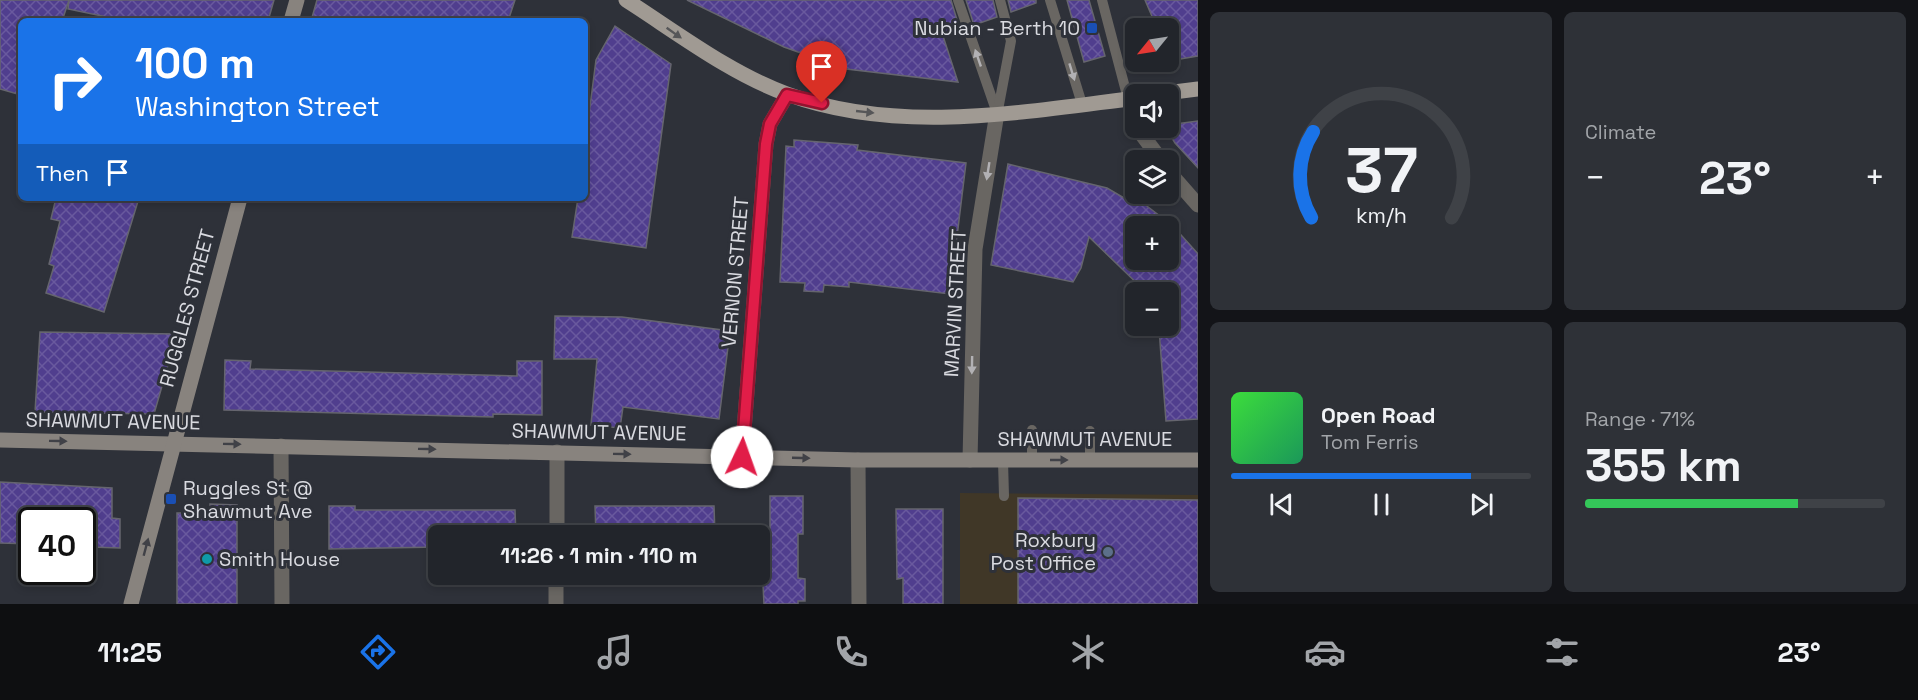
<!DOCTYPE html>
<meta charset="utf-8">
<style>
body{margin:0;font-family:"Space Grotesk",sans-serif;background:#2e3137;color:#f1f3f6;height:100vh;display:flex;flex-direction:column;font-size:22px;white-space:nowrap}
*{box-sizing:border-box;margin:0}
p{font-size:20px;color:#a2a5a9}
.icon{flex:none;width:33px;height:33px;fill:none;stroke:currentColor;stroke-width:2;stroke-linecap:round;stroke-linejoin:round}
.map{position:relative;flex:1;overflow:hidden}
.details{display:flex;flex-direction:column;gap:12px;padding:12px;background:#131418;width:720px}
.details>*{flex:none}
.banner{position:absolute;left:18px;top:18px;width:570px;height:183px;border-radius:9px;box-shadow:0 3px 9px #0003,0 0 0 2px #3f4247;background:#1a73e8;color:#fff;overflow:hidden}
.needle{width:39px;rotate:240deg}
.buttons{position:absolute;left:1125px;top:18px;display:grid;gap:12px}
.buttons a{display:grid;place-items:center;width:54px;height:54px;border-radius:9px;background:#22252b;box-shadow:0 3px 9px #0003,0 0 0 2px #3f4247;font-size:30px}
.speed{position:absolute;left:18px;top:507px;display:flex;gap:12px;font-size:30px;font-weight:700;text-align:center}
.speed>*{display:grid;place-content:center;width:78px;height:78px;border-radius:50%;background:#22252b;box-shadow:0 3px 9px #0003,0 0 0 2px #3f4247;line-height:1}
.speed .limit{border:3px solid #111;border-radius:9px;background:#fff;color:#111}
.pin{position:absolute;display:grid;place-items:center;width:51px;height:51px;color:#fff;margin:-62px -26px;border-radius:50% 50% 50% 0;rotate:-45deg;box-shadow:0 0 6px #0007}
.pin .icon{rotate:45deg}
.me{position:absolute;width:66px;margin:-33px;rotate:3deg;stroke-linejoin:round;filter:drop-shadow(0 0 4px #0008)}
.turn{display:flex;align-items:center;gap:21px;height:126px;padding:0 18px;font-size:27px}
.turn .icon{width:78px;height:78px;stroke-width:2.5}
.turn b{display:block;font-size:42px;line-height:51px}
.then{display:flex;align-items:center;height:57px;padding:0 18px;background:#0003;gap:12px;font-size:22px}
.big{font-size:45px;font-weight:600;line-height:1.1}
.details .widget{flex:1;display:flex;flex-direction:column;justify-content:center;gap:9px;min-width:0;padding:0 21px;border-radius:9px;background:#2e3137}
.details .dial{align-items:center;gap:0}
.dial svg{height:156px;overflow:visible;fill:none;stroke:#3f4247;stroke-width:7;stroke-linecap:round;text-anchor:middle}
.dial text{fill:#f1f3f6;stroke:none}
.song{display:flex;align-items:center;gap:18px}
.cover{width:72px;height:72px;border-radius:9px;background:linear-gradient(135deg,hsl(120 70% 55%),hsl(150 70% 35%))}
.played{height:6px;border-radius:3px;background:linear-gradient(90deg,#1a73e8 80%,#3f4247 80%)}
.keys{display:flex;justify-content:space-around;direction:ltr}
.heat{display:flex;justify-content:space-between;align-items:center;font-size:33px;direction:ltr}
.charge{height:9px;border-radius:4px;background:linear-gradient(90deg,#34c759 71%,#3f4247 0)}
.details .tiles{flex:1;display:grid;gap:12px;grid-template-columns:repeat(2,1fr)}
.trip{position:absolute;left:428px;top:525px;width:342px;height:60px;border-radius:9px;background:#22252b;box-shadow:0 3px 9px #0003,0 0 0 2px #3f4247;font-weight:600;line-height:60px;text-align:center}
.tabs{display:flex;height:96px;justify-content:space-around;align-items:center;background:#0e0f11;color:#a2a5a9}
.tabs .icon{width:42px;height:42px}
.tabs .current{color:#1a73e8}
.tabs b{font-size:27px;color:#f1f3f6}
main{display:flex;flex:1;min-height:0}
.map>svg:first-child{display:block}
.commercial{fill:#403727}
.building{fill:url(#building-cross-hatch);stroke:#65656e;stroke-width:1.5;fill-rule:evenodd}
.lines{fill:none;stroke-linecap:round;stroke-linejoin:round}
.service{stroke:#696662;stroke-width:10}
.minor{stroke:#696662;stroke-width:15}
.tertiary{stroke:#696662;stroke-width:15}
.secondary{stroke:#88837e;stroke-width:15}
.primary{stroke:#a09a93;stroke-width:15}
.oneway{fill:#565658}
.oneway2{fill:#b2b1b4}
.oneway3{fill:#404147}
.route-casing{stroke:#92132f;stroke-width:15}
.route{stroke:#e11d48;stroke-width:10}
.transit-dot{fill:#1a4fb4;stroke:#2e3139;stroke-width:2}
.service-dot{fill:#5c6f8a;stroke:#2e3139;stroke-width:2}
.culture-dot{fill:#0f9aa8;stroke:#2e3139;stroke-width:2}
.labels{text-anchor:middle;stroke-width:6;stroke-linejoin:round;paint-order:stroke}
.poi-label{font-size:20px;fill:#d9dae0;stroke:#2e3139;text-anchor:end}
.street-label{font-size:20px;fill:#d9dae0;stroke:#2e3139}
</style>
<main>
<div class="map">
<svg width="1198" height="604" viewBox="0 0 1198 604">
<defs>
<pattern id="building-cross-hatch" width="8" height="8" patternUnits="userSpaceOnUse" patternTransform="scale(1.5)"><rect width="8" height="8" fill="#503e8e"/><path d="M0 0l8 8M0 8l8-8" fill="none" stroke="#69599e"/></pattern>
</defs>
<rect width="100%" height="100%" fill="#2e3139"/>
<path class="commercial" d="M960 493 1198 495V604H960Z"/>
<g class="building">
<path d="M0 0H69L62 21H21V95L0 89Z"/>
<path d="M69 0H274L268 21H126L68 9Z"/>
<path d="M317 0H515L508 21H311Z"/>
<path d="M687 0H951L960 30 943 36 958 82 846 69 784 47Z"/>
<path d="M966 0H993L997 17 974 25Z"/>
<path d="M1008 0H1036V3L1011 12Z"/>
<path d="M1067 0H1089L1105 56 1084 62Z"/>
<path d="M1145 0H1198V56L1168 61V28H1157Z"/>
<path d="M615 26 671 64 646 248 572 237 578 198H585V145L596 60Z"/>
<path d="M1198 121V168L1175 143 1166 128 1168 125Z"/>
<path d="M794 140 858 145 857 150 966 163 950 294 849 282V287L824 285 823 292 804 291 805 283 780 282 786 146 794 147Z"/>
<path d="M1008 164 1107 188 1136 205 1139 200 1173 226 1198 254V419L1166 421 1159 329 1168 327V292H1146L1089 237 1081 268 1073 282 991 265ZM1136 226H1168V260H1136Z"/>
<path d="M56 198H139L104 312 46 293 54 266 49 264 60 221 51 219Z"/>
<path d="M555 316 622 317 730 331 719 419 623 407 620 428 591 425 597 359H554Z"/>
<path d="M40 332 177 334 154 414 35 412Z"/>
<path d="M225 360 251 361 250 369 517 376V361H542V415L493 414V417L224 410Z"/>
<path d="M0 482 112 488V518L120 519V548L90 547 89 536H82V520H32V544L0 543Z"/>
<path d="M770 496H803V534H798V578L805 579V601H798V604H764L763 585H760V529L770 528Z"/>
<path d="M1018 498 1198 500V604H1018Z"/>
<path d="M210 504 237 505V604H177V513H210Z"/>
<path d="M329 506H355V510H515L516 536H438V547L329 549Z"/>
<path d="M595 506H714L715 536H596Z"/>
<path d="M896 509H943V604H903V578L897 579Z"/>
</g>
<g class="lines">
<g class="service">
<path d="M958 0 997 113"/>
<path d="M1050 0 1082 104"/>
<path d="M1102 0 1128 99"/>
<path d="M998 110 1011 41 1000 0"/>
<path d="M1032 460V430"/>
<path d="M1090 460V431"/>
<path d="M1003 461 1004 496"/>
</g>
<g class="minor">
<path d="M1128 99 1136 122"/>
<path d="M1137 128 1161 160"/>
<path d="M1168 171 1198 205"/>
<path d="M281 446 282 604"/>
<path d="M858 460 859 604"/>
<path d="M970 460 975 249 997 113"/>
<path d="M557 536V452"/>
<path d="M556 604V574"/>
</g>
<path class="tertiary" d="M742 457 766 144 770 124 787 95"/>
<g class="secondary">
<path d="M291 21 297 0"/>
<path d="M0 440 858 460H1198"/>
<path d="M131 604 240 198"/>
</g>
<g class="primary">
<path d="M626 0C676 32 731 74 787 94 897 135 1023 112 1136 98"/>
<path d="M1158 94 1198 89"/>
</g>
</g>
<defs><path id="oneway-solid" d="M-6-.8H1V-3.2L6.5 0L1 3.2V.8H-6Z" transform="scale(1.5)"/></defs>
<g class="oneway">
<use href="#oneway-solid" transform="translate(674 33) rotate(35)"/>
<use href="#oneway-solid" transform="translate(865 112) rotate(6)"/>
</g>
<g class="oneway2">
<use href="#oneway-solid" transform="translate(978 58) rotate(-109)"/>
<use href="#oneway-solid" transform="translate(1072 72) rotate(73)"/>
<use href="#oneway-solid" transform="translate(988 171) rotate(99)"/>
<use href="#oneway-solid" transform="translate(972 365) rotate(91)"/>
</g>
<g class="oneway3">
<use href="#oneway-solid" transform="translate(58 441) rotate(1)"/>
<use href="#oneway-solid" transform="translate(232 444) rotate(1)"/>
<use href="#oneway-solid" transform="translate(427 449) rotate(1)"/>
<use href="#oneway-solid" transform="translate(622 454) rotate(1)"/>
<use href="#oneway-solid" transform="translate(801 458) rotate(2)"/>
<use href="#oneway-solid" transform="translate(1059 460)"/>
<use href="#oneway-solid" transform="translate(146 547) rotate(-75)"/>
</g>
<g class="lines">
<g class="route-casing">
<path id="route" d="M742 457 766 144 770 124 787 95 822 103"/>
</g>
<use href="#route" class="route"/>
</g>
<g class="transit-dot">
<rect x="1086" y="22" width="12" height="12" rx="3"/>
<rect x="165" y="493" width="12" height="12" rx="3"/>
</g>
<circle class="service-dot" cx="1108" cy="552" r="6"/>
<circle class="culture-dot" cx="207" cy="559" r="6"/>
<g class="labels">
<g class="poi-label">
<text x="1080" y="35">Nubian - Berth 10</text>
<text x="183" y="495" text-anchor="start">Ruggles St @<tspan x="183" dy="23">Shawmut Ave</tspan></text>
<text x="1096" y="547">Roxbury<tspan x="1096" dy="23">Post Office</tspan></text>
<text x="219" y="566" text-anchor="start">Smith House</text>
</g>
<g class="street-label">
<text transform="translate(735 272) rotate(-85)" y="7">VERNON STREET</text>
<text transform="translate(955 303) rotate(-87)" y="7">MARVIN STREET</text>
<text transform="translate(187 308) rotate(-75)" y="7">RUGGLES STREET</text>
<text transform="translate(113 421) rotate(1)" y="7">SHAWMUT AVENUE</text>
<text transform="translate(599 432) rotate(1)" y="7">SHAWMUT AVENUE</text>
<text x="1085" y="446">SHAWMUT AVENUE</text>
</g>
</g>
</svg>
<div class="buttons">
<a><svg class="needle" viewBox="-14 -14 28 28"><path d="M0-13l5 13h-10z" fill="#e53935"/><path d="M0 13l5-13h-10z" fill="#a2a5a9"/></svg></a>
<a><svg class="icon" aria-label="sound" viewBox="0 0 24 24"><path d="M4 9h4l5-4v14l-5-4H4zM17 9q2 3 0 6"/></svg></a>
<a><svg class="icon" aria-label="layers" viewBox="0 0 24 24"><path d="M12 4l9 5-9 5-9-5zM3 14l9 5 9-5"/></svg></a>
<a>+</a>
<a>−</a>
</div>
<div class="speed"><div class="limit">40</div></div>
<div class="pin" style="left:822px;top:103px;background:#d93025"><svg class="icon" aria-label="arrive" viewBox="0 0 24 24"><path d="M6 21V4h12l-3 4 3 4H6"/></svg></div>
<svg class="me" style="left:742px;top:457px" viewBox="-20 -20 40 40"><circle r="19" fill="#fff"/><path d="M0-13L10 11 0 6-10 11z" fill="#e11d48"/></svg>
<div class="trip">11:26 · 1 min · 110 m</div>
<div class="banner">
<div class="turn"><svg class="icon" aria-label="right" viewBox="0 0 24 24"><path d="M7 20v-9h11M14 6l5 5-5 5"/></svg><div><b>100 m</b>Washington Street</div></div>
<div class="then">Then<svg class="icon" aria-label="arrive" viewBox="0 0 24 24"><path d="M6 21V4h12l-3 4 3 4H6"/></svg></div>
</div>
</div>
<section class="details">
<div class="tiles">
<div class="widget dial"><svg viewBox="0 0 100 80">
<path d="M14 69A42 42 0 1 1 86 69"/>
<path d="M14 69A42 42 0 0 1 15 25" stroke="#1a73e8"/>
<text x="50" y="56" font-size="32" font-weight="700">37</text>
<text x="50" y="72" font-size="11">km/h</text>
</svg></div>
<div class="widget"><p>Climate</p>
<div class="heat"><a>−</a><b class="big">23°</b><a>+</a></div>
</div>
<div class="widget">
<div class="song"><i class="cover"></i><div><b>Open Road</b><p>Tom Ferris</p></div></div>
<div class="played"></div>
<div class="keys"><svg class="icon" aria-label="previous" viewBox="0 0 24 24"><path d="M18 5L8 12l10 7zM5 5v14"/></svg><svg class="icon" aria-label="pause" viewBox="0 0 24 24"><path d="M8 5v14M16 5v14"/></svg><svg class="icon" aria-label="next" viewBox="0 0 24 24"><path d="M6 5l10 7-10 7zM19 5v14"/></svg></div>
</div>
<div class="widget"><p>Range · 71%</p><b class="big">355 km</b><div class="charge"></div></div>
</div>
</section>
</main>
<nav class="tabs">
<b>11:25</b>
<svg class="icon current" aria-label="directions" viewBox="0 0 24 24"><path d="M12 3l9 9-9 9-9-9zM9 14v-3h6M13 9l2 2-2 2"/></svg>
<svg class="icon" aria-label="music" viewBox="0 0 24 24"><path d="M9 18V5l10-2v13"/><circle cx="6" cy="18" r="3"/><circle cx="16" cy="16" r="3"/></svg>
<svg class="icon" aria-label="phone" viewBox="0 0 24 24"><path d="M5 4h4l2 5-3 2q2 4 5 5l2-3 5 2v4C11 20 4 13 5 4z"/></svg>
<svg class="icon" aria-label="climate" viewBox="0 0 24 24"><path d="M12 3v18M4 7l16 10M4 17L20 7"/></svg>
<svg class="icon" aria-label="car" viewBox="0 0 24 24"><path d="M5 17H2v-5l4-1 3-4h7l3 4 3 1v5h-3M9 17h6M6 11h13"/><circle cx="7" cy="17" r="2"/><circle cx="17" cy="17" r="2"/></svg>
<svg class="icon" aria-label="filters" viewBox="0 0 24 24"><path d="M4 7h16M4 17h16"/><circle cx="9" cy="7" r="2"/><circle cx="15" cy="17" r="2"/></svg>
<b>23°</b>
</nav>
